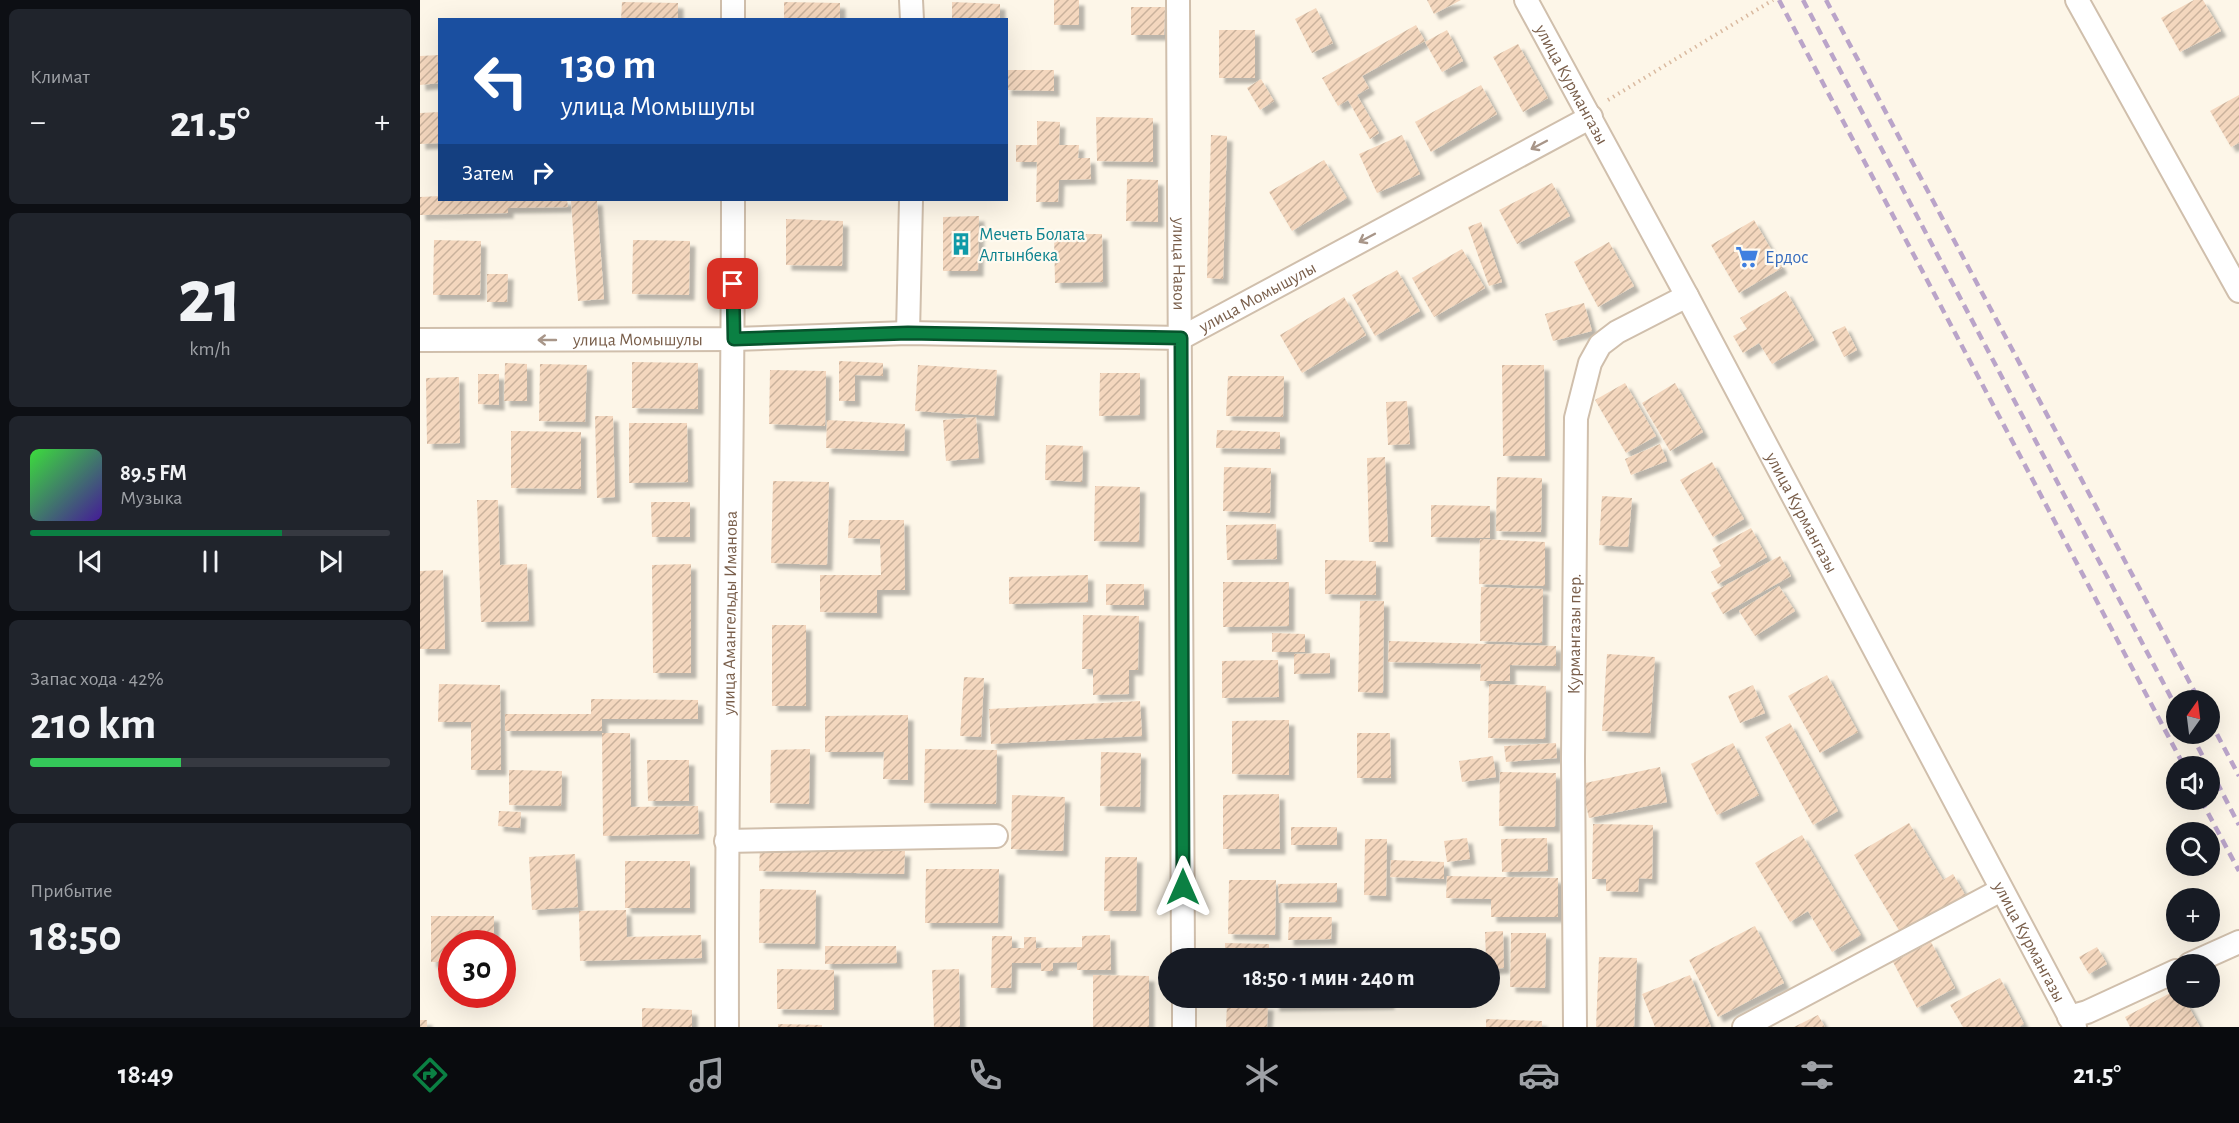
<!DOCTYPE html>
<html lang="ru">
<meta charset="utf-8">
<style>
body{margin:0;font-family:"Alegreya Sans",sans-serif;background:#20242c;color:#f1f3f6;height:100vh;display:flex;flex-direction:column;font-size:22px;white-space:nowrap}
*{box-sizing:border-box;margin:0}
p{font-size:20px;color:#9ea1a6}
.icon{flex:none;width:33px;height:33px;fill:none;stroke:currentColor;stroke-width:2;stroke-linecap:round;stroke-linejoin:round}
.map{position:relative;flex:1;overflow:hidden}
.panel{display:flex;flex-direction:column;gap:9px;padding:9px;background:#0d0f14;width:420px}
.panel>*{flex:none}
.banner{position:absolute;left:18px;top:18px;width:570px;height:183px;border-radius:0px;box-shadow:0 6px 24px #0002;background:#1a4fa0;color:#fff;overflow:hidden}
.needle{width:39px;rotate:14deg}
.controls{position:absolute;left:1746px;top:690px;display:grid;gap:12px}
.controls a{display:grid;place-items:center;width:54px;height:54px;border-radius:50%;background:#171b24;box-shadow:0 6px 24px #0002;font-size:30px}
.speed{position:absolute;left:18px;top:930px;display:flex;gap:12px;font-size:30px;font-weight:700;text-align:center}
.speed>*{display:grid;place-content:center;width:78px;height:78px;border-radius:50%;background:#171b24;box-shadow:0 6px 24px #0002;line-height:1}
.speed .limit{border:9px solid #d22;background:#fff;color:#111}
.pin{position:absolute;display:grid;place-items:center;width:51px;height:51px;color:#fff;margin:-26px;border-radius:12px;box-shadow:0 3px 9px #0006}
.me{position:absolute;width:66px;margin:-33px;rotate:0deg;stroke-linejoin:round;filter:drop-shadow(0 0 4px #0008)}
.turn{display:flex;align-items:center;gap:21px;height:126px;padding:0 24px;font-size:27px}
.turn .icon{width:78px;height:78px;stroke-width:2.5}
.turn b{display:block;font-size:42px;line-height:51px}
.then{display:flex;align-items:center;height:57px;padding:0 24px;background:#0003;gap:12px;font-size:22px}
.big{font-size:45px;font-weight:600;line-height:1.1}
.panel .widget{flex:1;display:flex;flex-direction:column;justify-content:center;gap:9px;min-width:0;padding:0 21px;border-radius:9px;background:#20242c}
.panel .dial{align-items:center;gap:0}
.dial b{font-size:78px;line-height:1}
.song{display:flex;align-items:center;gap:18px}
.cover{width:72px;height:72px;border-radius:9px;background:linear-gradient(135deg,hsl(120 70% 55%),hsl(260 70% 35%))}
.played{height:6px;border-radius:3px;background:linear-gradient(90deg,#0b8043 70%,#363941 70%)}
.keys{display:flex;justify-content:space-around;direction:ltr}
.heat{display:flex;justify-content:space-between;align-items:center;font-size:33px;direction:ltr}
.charge{height:9px;border-radius:4px;background:linear-gradient(90deg,#34c759 42%,#363941 0)}
.trip{position:absolute;left:738px;top:948px;width:342px;height:60px;border-radius:30px;background:#171b24;box-shadow:0 6px 24px #0002;font-weight:600;line-height:60px;text-align:center}
.tabs{display:flex;height:96px;justify-content:space-around;align-items:center;background:#090b0e;color:#9ea1a6}
.tabs .icon{width:42px;height:42px}
.tabs .selected{color:#0b8043}
.tabs b{font-size:27px;color:#f1f3f6}
main{display:flex;flex:1;min-height:0}
.map>svg:first-child{display:block}
.building{fill:url(#building-hatch);filter:url(#shadow)}
.lines{fill:none;stroke-linecap:round;stroke-linejoin:round}
.minor-casing{stroke:#d0bfac;stroke-width:26}
.path{stroke:#dabaa0;stroke-width:4;stroke-dasharray:1.5 4.5;stroke-linecap:butt}
.minor{stroke:#fff;stroke-width:22}
.rail{stroke:#baa4c9;stroke-width:4.5;stroke-dasharray:9 6;stroke-linecap:butt}
.oneway{stroke:#a89689}
.route-casing{stroke:#07532c;stroke-width:15}
.route{stroke:#0b8043;stroke-width:10}
.labels{text-anchor:middle;stroke-width:4.5;stroke-linejoin:round;paint-order:stroke}
.street-label{font-size:18px;fill:#795e4a;stroke:#fffaef}
.culture-label{font-size:18px;fill:#0d838f;stroke:#fffaef;text-anchor:start}
.shop-label{font-size:18px;fill:#366cbe;stroke:#fffaef;text-anchor:start}
</style>
<main>
<section class="panel">
<div class="widget"><p>Климат</p>
<div class="heat"><a>−</a><b class="big">21.5°</b><a>+</a></div>
</div>
<div class="widget dial"><b>21</b><p>km/h</p></div>
<div class="widget">
<div class="song"><i class="cover"></i><div><b>89.5 FM</b><p>Музыка</p></div></div>
<div class="played"></div>
<div class="keys"><svg class="icon" aria-label="previous" viewBox="0 0 24 24"><path d="M18 5L8 12l10 7zM5 5v14"/></svg><svg class="icon" aria-label="pause" viewBox="0 0 24 24"><path d="M8 5v14M16 5v14"/></svg><svg class="icon" aria-label="next" viewBox="0 0 24 24"><path d="M6 5l10 7-10 7zM19 5v14"/></svg></div>
</div>
<div class="widget"><p>Запас хода · 42%</p><b class="big">210 km</b><div class="charge"></div></div>
<div class="widget"><p>Прибытие</p><b class="big">18:50</b></div>
</section>
<div class="map">
<svg width="1819" height="1027" viewBox="0 0 1819 1027">
<defs>
<pattern id="building-hatch" width="6" height="6" patternUnits="userSpaceOnUse" patternTransform="scale(1.5)"><rect width="6" height="6" fill="#f4d7be"/><path d="M-1 1l2-2M0 6l6-6M5 7l2-2" fill="none" stroke="#cab29c"/></pattern>
<filter id="shadow"><feDropShadow dx="5.5" dy="5.5" stdDeviation="1.5" flood-color="#0004"/></filter>
</defs>
<rect width="100%" height="100%" fill="#fdf6e8"/>
<g class="building">
<rect x="634" y="0" width="25" height="25"/>
<path d="M1007 0H1041L1014 14Z"/>
<path d="M1774 0H1783L1801 31 1760 52 1741 18Z"/>
<path d="M202 2 258 3V20H201Z"/>
<path d="M364 2 420 3V20H364Z"/>
<path d="M532 2 580 4V20H532Z"/>
<path d="M711 7H745L744 35H711Z"/>
<path d="M896 8 913 43 892 53 875 19Z"/>
<path d="M996 25 1005 41 942 76 949 88 937 95 959 133 950 139 928 100 918 106 902 78Z"/>
<rect x="799" y="30" width="36" height="48"/>
<path d="M1027 30 1043 61 1022 72 1005 42Z"/>
<path d="M1098 44 1128 98 1103 112 1073 57Z"/>
<path d="M20 55V83L0 85V56Z"/>
<path d="M586 70H634V91L586 90Z"/>
<path d="M841 79 854 101 840 110 827 88Z"/>
<path d="M1061 85 1077 114 1011 152 995 122Z"/>
<path d="M1819 95V143L1811 147 1790 111Z"/>
<path d="M20 112V143L0 144V113Z"/>
<path d="M676 117 733 118V162L677 161Z"/>
<path d="M617 121 640 122 639 145H659L658 158H670L671 179 639 180 638 202H616L617 162H596V145H617Z"/>
<path d="M791 135 807 136 803 279 787 278Z"/>
<path d="M982 135 1000 174 957 193 939 154Z"/>
<path d="M904 160 927 198 872 231 849 192Z"/>
<path d="M707 179 738 180V222L706 221Z"/>
<path d="M1132 183 1150 216 1097 244 1079 210Z"/>
<path d="M20 196V200H147L148 207 88 208V213L0 215V197Z"/>
<path d="M151 200H177L184 299 158 301Z"/>
<path d="M559 216 558 271H523V217Z"/>
<path d="M366 219 423 221 422 266 366 265Z"/>
<path d="M1334 220 1362 268 1319 293 1291 245Z"/>
<path d="M1061 222 1082 282 1069 286 1048 227Z"/>
<path d="M634 234H682L683 282 635 283Z"/>
<path d="M14 240 61 241 60 295H13Z"/>
<path d="M213 240 270 241 269 295 212 294Z"/>
<path d="M1189 242 1214 286 1178 307 1154 262Z"/>
<path d="M1042 249 1065 288 1014 317 992 278Z"/>
<path d="M977 270 1000 311 955 336 932 295Z"/>
<path d="M67 274H88L87 302H67Z"/>
<path d="M1366 291 1394 340 1352 364 1339 343 1323 353 1313 336 1327 329 1320 318Z"/>
<path d="M924 297 946 335 882 373 860 335Z"/>
<path d="M1164 303 1172 331 1133 341 1125 314Z"/>
<path d="M1425 326 1437 350 1424 357 1412 332Z"/>
<path d="M419 361 463 363V376L435 375V401H419Z"/>
<path d="M212 362 278 363V409L212 408Z"/>
<path d="M85 363 107 364V401H84Z"/>
<path d="M120 364 167 365 165 422 119 421Z"/>
<path d="M498 365 577 370 574 416 495 411Z"/>
<path d="M1082 365H1124L1125 456H1083Z"/>
<path d="M350 370 406 371 405 426 349 424Z"/>
<path d="M680 373H720V415L679 416Z"/>
<path d="M58 374H79V405L58 404Z"/>
<path d="M808 376H864L863 417 806 416Z"/>
<path d="M39 377 40 443 7 444 6 378Z"/>
<path d="M1205 383 1236 436 1206 453 1175 400Z"/>
<path d="M1255 383 1283 432 1250 451 1222 403Z"/>
<path d="M987 401 990 444 968 445 966 402Z"/>
<path d="M175 416H193L195 497 177 498Z"/>
<path d="M556 417 559 458 526 461 523 420Z"/>
<path d="M407 420 485 424 484 451 406 448Z"/>
<path d="M209 423H267L268 482 209 483Z"/>
<path d="M797 430 860 432V449L796 448Z"/>
<path d="M91 431 161 432V489L91 488Z"/>
<path d="M1240 444 1247 461 1211 475 1205 459Z"/>
<path d="M626 445 663 446 662 482 625 480Z"/>
<path d="M965 457 968 542H949L947 458Z"/>
<path d="M1292 462 1324 519 1293 537 1260 480Z"/>
<path d="M804 467 851 468 850 513 803 511Z"/>
<path d="M1077 477 1122 478 1121 532 1076 531Z"/>
<path d="M353 481 409 482 407 565 351 563Z"/>
<path d="M675 486 720 487 719 542 674 541Z"/>
<path d="M1182 496 1212 498 1208 547 1179 545Z"/>
<path d="M57 500H78L80 565 107 564 109 621 61 622Z"/>
<path d="M231 502H270V537H232Z"/>
<path d="M1011 505 1070 506V538L1011 537Z"/>
<path d="M429 520H484L485 590H457V613L400 612V575H461L460 539 428 538Z"/>
<path d="M856 524 857 559 807 560 806 525Z"/>
<path d="M1331 528 1347 557 1298 584 1291 572 1301 566 1292 549Z"/>
<path d="M1060 539 1125 542V586L1059 584Z"/>
<path d="M1360 556 1371 576 1303 614 1291 593Z"/>
<path d="M905 560 956 561V595L905 594Z"/>
<path d="M271 564V673H233L232 565Z"/>
<path d="M23 570 25 649H0V571Z"/>
<path d="M668 575V602L589 604V577Z"/>
<path d="M803 582H869V626L803 627Z"/>
<rect x="686" y="584" width="38" height="21"/>
<path d="M1359 586 1375 611 1335 636 1319 611Z"/>
<path d="M1061 587 1123 589 1122 643 1060 641Z"/>
<path d="M940 601H964L963 693 938 692Z"/>
<path d="M663 615 719 616 718 670H709V694L673 695V669H662Z"/>
<rect x="352" y="625" width="34" height="81"/>
<path d="M852 633 885 634V652H852Z"/>
<path d="M969 641 1136 646V666L1090 665V681H1060L1061 664 968 662Z"/>
<path d="M910 653V673L874 674V654Z"/>
<path d="M1187 654 1235 657 1230 733 1182 731Z"/>
<path d="M858 660 859 697 802 698V661Z"/>
<path d="M1407 675 1438 732 1400 753 1368 696Z"/>
<path d="M544 677 564 678 561 737 540 736Z"/>
<path d="M19 684 80 685 81 770H51V722H18Z"/>
<path d="M1069 684 1126 686 1125 739 1068 738Z"/>
<path d="M1333 685 1345 713 1320 723 1308 696Z"/>
<path d="M171 699 278 700V719H182V731H85V714H171Z"/>
<path d="M720 701 722 736 571 744 569 709Z"/>
<path d="M488 715V780L463 779 464 752H405V716Z"/>
<path d="M869 720V775L812 774V721Z"/>
<path d="M1370 723 1418 811 1393 825 1345 737Z"/>
<path d="M182 733H210L211 807 278 806 279 834 183 836Z"/>
<path d="M937 733H970L971 778H937Z"/>
<path d="M1136 743 1137 758 1086 762 1084 746Z"/>
<path d="M1313 743 1339 795 1297 815 1271 764Z"/>
<path d="M390 749 389 804 350 803 351 750Z"/>
<path d="M505 749 577 750 576 804 504 803Z"/>
<path d="M681 752 721 753 720 807 680 806Z"/>
<path d="M1073 756 1076 777 1042 782 1039 761Z"/>
<path d="M227 760H269V801H228Z"/>
<path d="M1240 767 1247 802 1169 818 1161 784Z"/>
<path d="M89 770 142 771 141 806 89 805Z"/>
<path d="M1080 772 1136 773 1135 827 1079 826Z"/>
<path d="M859 794 860 849H803V795Z"/>
<path d="M592 795 645 797 643 851 591 849Z"/>
<path d="M79 811 101 812 100 828 78 826Z"/>
<path d="M1489 823 1523 880 1533 874 1547 898 1483 937 1434 855Z"/>
<path d="M1173 824 1233 825 1232 879 1219 878 1218 892 1186 891V879H1172Z"/>
<rect x="871" y="827" width="46" height="18"/>
<path d="M1382 835 1441 935 1412 952 1388 911 1370 922 1335 863Z"/>
<path d="M1047 838 1050 859 1027 862 1024 841Z"/>
<path d="M1127 838 1128 871 1082 872 1081 839Z"/>
<path d="M945 839H967L966 896 944 895Z"/>
<path d="M340 847 485 851 484 874 339 871Z"/>
<path d="M155 854 158 907 112 910 109 857Z"/>
<path d="M685 857H717L716 911H684Z"/>
<path d="M971 860 1024 862V879L970 877Z"/>
<rect x="205" y="861" width="65" height="47"/>
<path d="M506 869H579L578 923H505Z"/>
<path d="M1027 876 1138 878V917H1071V899L1026 898Z"/>
<path d="M809 880H856L855 935 808 934Z"/>
<path d="M917 883V902L859 903 858 884Z"/>
<path d="M340 889 396 890 395 944 339 943Z"/>
<path d="M206 910 207 937 281 935 282 958 160 961 159 911Z"/>
<path d="M11 916H74V944H32V962H11Z"/>
<path d="M869 917H912L911 939 868 940Z"/>
<path d="M1335 926 1364 983 1298 1017 1269 960Z"/>
<path d="M1083 931 1084 968 1070 969V958H1066L1065 932Z"/>
<path d="M1091 933H1126L1125 988 1090 987Z"/>
<path d="M690 935 691 970H657V962L633 963V971H621V963H592L591 988H571L572 936H592V948H604V937H616V948L662 947V936Z"/>
<path d="M1511 942 1535 988 1497 1008 1473 962Z"/>
<path d="M805 943 849 944V958H805Z"/>
<path d="M405 946H476L477 963 405 964Z"/>
<path d="M1677 947 1687 964 1669 974 1659 957Z"/>
<path d="M1179 957 1217 958 1214 1027H1176Z"/>
<path d="M357 969 414 970V1010L357 1009Z"/>
<path d="M539 969 540 1027H514L512 970Z"/>
<path d="M673 975 729 976V1027H673Z"/>
<path d="M1270 975 1291 1027H1235L1222 994Z"/>
<path d="M1580 978 1604 1024 1599 1027H1543L1530 1005Z"/>
<path d="M1756 990V998H1764L1780 1027H1710L1705 1017Z"/>
<path d="M854 998H969V1004L854 1006Z"/>
<path d="M807 1004 848 1005 847 1027H806Z"/>
<path d="M222 1008 272 1010V1027H222Z"/>
<path d="M1398 1015 1405 1027H1374Z"/>
<path d="M1066 1019 1122 1021V1027H1066Z"/>
<rect x="0" y="1020" width="7" height="7"/>
<path d="M358 1024 402 1025V1027H358Z"/>
</g>
<g class="lines">
<g class="minor-casing">
<g id="minor">
<path d="M313 0V20"/>
<path d="M491 0 492 20"/>
<path id="s1" d="M758 0 763 958"/>
<path id="s2" d="M1106 0 1267 296 1655 1027"/>
<path d="M1657 0 1819 291"/>
<path d="M488 333 491 200"/>
<path id="s3" d="M0 340 314 339 488 333 761 338 1171 117"/>
<path d="M306 841 576 836"/>
<path d="M1770 964 1819 942"/>
<path d="M764 998V1027"/>
<path d="M1649 1017 1667 1012 1756 971"/>
<path id="s4" d="M307 1027C306 751 313 475 313 200"/>
<path id="s5" d="M1155 1027 1153 759 1156 418 1170 363 1180 345 1197 332 1267 296"/>
<path d="M1324 1027 1581 890"/>
</g>
</g>
<path class="path" d="M1188 100 1353 0"/>
<use href="#minor" class="minor"/>
<g class="rail">
<path d="M1359 0 1764 766"/>
<path d="M1383 0 1756 707"/>
<path d="M1406 0 1779 700"/>
<path d="M1790 721 1819 776"/>
<path d="M1771 734 1788 766"/>
<path d="M1790 769 1819 825"/>
<path d="M1781 800 1819 871"/>
</g>
</g>
<defs><path id="oneway-shaft" d="M-6 0H5M1.5-3L5.5 0L1.5 3" fill="none" stroke-width="1.6" stroke-linecap="round" stroke-linejoin="round" transform="scale(1.5)"/></defs>
<g class="oneway">
<use href="#oneway-shaft" transform="translate(1119 145) rotate(152)"/>
<use href="#oneway-shaft" transform="translate(947 238) rotate(152)"/>
<use href="#oneway-shaft" transform="translate(127 340) rotate(180)"/>
</g>
<g class="lines">
<g class="route-casing">
<path id="route" d="M313 284 314 339 488 333 761 338 763 887"/>
</g>
<use href="#route" class="route"/>
</g>
<defs>
<g id="building-bare" transform="scale(1.8)"><path d="M-4-6H4V6H1V3H-1V6H-4ZM-2.5-4.3h1.7v1.8h-1.7ZM.8-4.3h1.7v1.8H.8ZM-2.5-1h1.7V.8h-1.7ZM.8-1h1.7V.8H.8Z" fill="#0f9aa8" stroke="#fffaef" stroke-width="2.5" paint-order="stroke"/></g>
<g id="supermarket-bare" transform="scale(1.8)"><path d="M-6-5.5h2.5l.6 2H6L4.5 2H-2.5L-4.4-4H-6ZM-1.5 3.2a1.3 1.3 0 1 0 .1 0ZM3 3.2a1.3 1.3 0 1 0 .1 0Z" fill="#3f7fe0" stroke="#fffaef" stroke-width="2.5" paint-order="stroke"/></g>
</defs>
<g fill-rule="evenodd">
<use href="#building-bare" x="541" y="244"/>
<use href="#supermarket-bare" x="1327" y="257"/>
</g>
<g class="labels">
<g class="street-label">
<text dy="6" stroke="none"><textPath href="#s2" startOffset="96">улица Курмангазы</textPath></text>
<text dy="6" stroke="none"><textPath href="#s1" startOffset="264">улица Навои</textPath></text>
<text dy="6" stroke="none"><textPath href="#s3" startOffset="848">улица Момышулы</textPath></text>
<text dy="6" stroke="none"><textPath href="#s3" startOffset="218">улица Момышулы</textPath></text>
<text dy="6" stroke="none"><textPath href="#s2" startOffset="582">улица Курмангазы</textPath></text>
<text dy="6" stroke="none"><textPath href="#s4" startOffset="414">улица Амангельды Иманова</textPath></text>
<text dy="6" stroke="none"><textPath href="#s5" startOffset="393">Курмангазы пер.</textPath></text>
<text dy="6" stroke="none"><textPath href="#s2" startOffset="1068">улица Курмангазы</textPath></text>
</g>
<g class="culture-label">
<text x="559" y="240">Мечеть Болата<tspan x="559" dy="21">Алтынбека</tspan></text>
</g>
<g class="shop-label">
<text x="1345" y="263">Ердос</text>
</g>
</g>
</svg>
<div class="controls">
<a><svg class="needle" viewBox="-14 -14 28 28"><path d="M0-13l5 13h-10z" fill="#e53935"/><path d="M0 13l5-13h-10z" fill="#9ea1a6"/></svg></a>
<a><svg class="icon" aria-label="sound" viewBox="0 0 24 24"><path d="M4 9h4l5-4v14l-5-4H4zM17 9q2 3 0 6"/></svg></a>
<a><svg class="icon" aria-label="search" viewBox="0 0 24 24"><circle cx="10" cy="10" r="6"/><path d="M15 15l6 6"/></svg></a>
<a>+</a>
<a>−</a>
</div>
<div class="speed"><div class="limit">30</div></div>
<div class="pin" style="left:313px;top:284px;background:#d93025"><svg class="icon" aria-label="arrive" viewBox="0 0 24 24"><path d="M6 21V4h12l-3 4 3 4H6"/></svg></div>
<svg class="me" style="left:763px;top:887px" viewBox="-20 -20 40 40"><path d="M0-17L14 15 0 8-14 15z" fill="#0b8043" stroke="#fff" stroke-width="4"/></svg>
<div class="trip">18:50 · 1 мин · 240 m</div>
<div class="banner">
<div class="turn"><svg class="icon" aria-label="left" viewBox="0 0 24 24"><path d="M17 20v-9H6M10 6l-5 5 5 5"/></svg><div><b>130 m</b>улица Момышулы</div></div>
<div class="then">Затем<svg class="icon" aria-label="right" viewBox="0 0 24 24"><path d="M7 20v-9h11M14 6l5 5-5 5"/></svg></div>
</div>
</div>
</main>
<nav class="tabs">
<b>18:49</b>
<svg class="icon selected" aria-label="directions" viewBox="0 0 24 24"><path d="M12 3l9 9-9 9-9-9zM9 14v-3h6M13 9l2 2-2 2"/></svg>
<svg class="icon" aria-label="music" viewBox="0 0 24 24"><path d="M9 18V5l10-2v13"/><circle cx="6" cy="18" r="3"/><circle cx="16" cy="16" r="3"/></svg>
<svg class="icon" aria-label="phone" viewBox="0 0 24 24"><path d="M5 4h4l2 5-3 2q2 4 5 5l2-3 5 2v4C11 20 4 13 5 4z"/></svg>
<svg class="icon" aria-label="climate" viewBox="0 0 24 24"><path d="M12 3v18M4 7l16 10M4 17L20 7"/></svg>
<svg class="icon" aria-label="car" viewBox="0 0 24 24"><path d="M5 17H2v-5l4-1 3-4h7l3 4 3 1v5h-3M9 17h6M6 11h13"/><circle cx="7" cy="17" r="2"/><circle cx="17" cy="17" r="2"/></svg>
<svg class="icon" aria-label="filters" viewBox="0 0 24 24"><path d="M4 7h16M4 17h16"/><circle cx="9" cy="7" r="2"/><circle cx="15" cy="17" r="2"/></svg>
<b>21.5°</b>
</nav>
